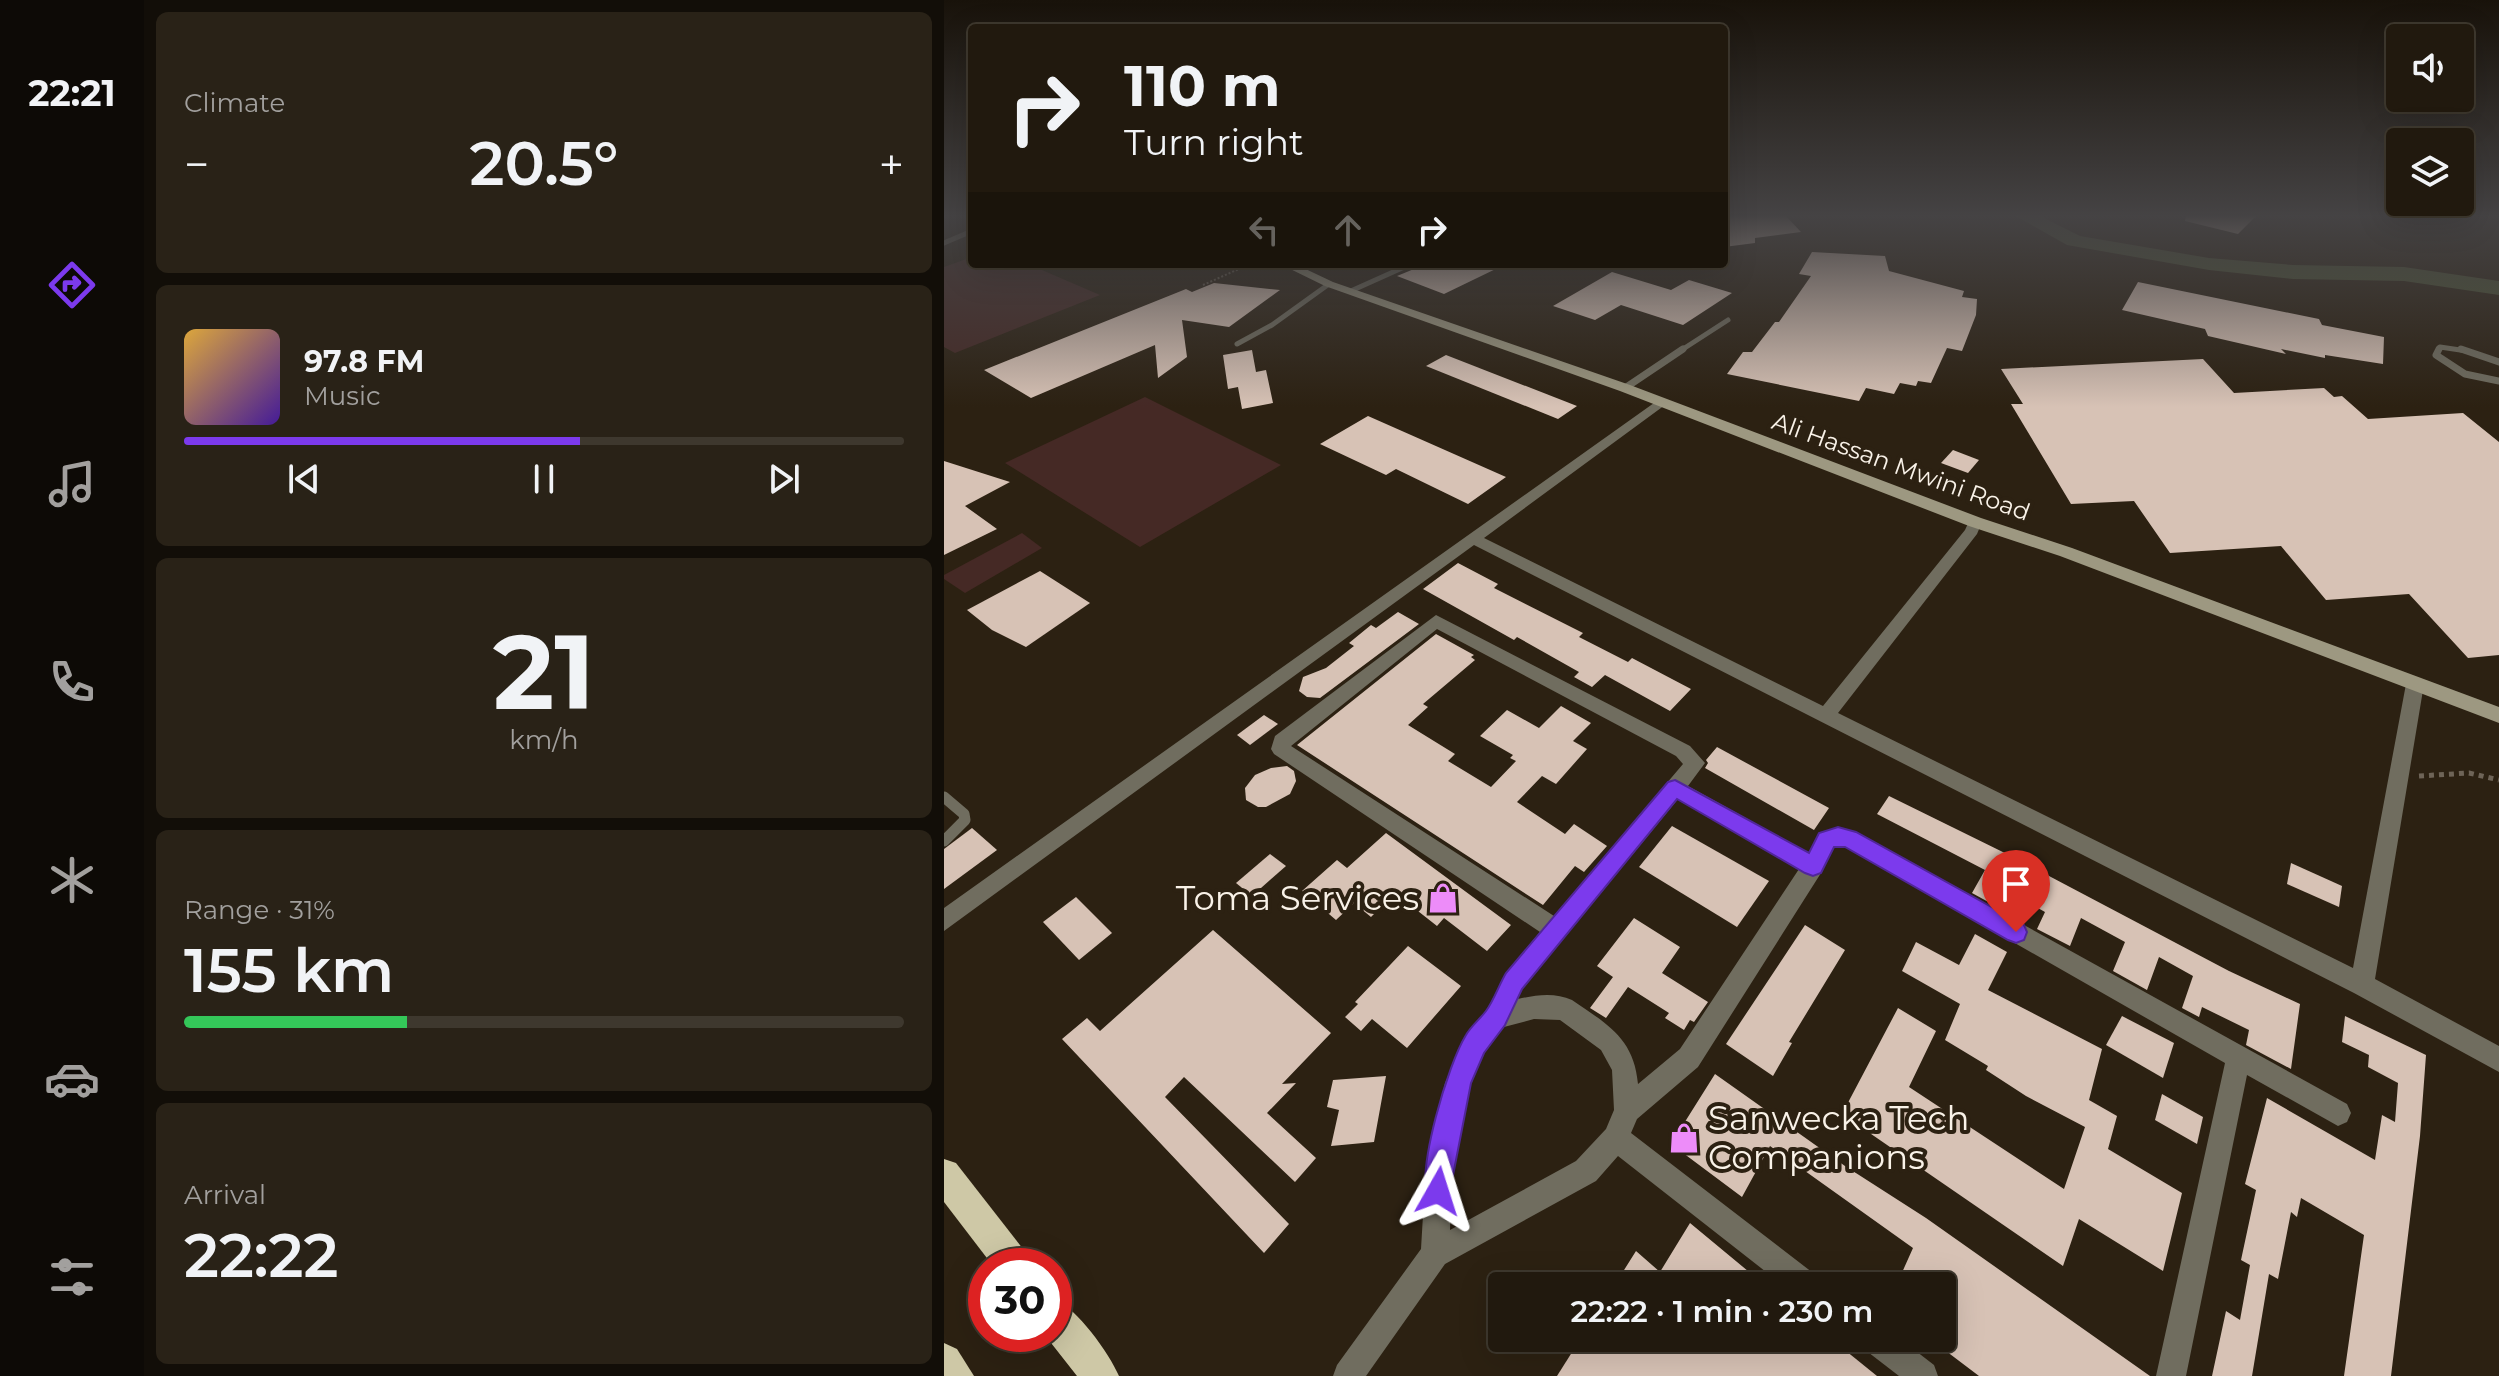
<!DOCTYPE html>
<meta charset="utf-8">
<style>
body{margin:0;font-family:Montserrat,sans-serif;background:#292217;color:#f1f3f6;height:100vh;display:flex;flex-direction:column;font-size:30px;white-space:nowrap}
*{box-sizing:border-box;margin:0}
p{font-size:26px;color:#a2a09e}
.icon{flex:none;width:44px;height:44px;fill:none;stroke:currentColor;stroke-width:2;stroke-linecap:round;stroke-linejoin:round}
.map{position:relative;flex:1;overflow:hidden}
.panel{display:flex;flex-direction:column;gap:12px;padding:12px;background:#120e08;width:800px}
.panel>*{flex:none}
.hud{position:absolute;left:24px;top:24px;width:760px;height:244px;border-radius:8px;box-shadow:0 8px 32px #0002,0 0 0 2px #3e382e;background:#21190e;color:#f1f3f6;overflow:hidden}
.fabs{position:absolute;left:1442px;top:24px;display:grid;gap:16px}
.fabs a{display:grid;place-items:center;width:88px;height:88px;border-radius:8px;background:#21190e;box-shadow:0 8px 32px #0002,0 0 0 2px #3e382e;font-size:40px}
.speed{position:absolute;left:24px;top:1248px;display:flex;gap:16px;font-size:40px;font-weight:700;text-align:center}
.speed>*{display:grid;place-content:center;width:104px;height:104px;border-radius:50%;background:#21190e;box-shadow:0 8px 32px #0002,0 0 0 2px #3e382e;line-height:1}
.speed .limit{border:12px solid #d22;background:#fff;color:#111}
.pin{position:absolute;display:grid;place-items:center;width:68px;height:68px;color:#fff;margin:-82px -34px;border-radius:50% 50% 50% 0;rotate:-45deg;box-shadow:0 0 8px #0007}
.pin .icon{rotate:45deg}
.me{position:absolute;width:88px;margin:-44px;rotate:6deg;stroke-linejoin:round;filter:drop-shadow(0 0 6px #0008)}
.turn{display:flex;align-items:center;gap:28px;height:168px;padding:0 24px;font-size:36px}
.turn .icon{width:104px;height:104px;stroke-width:2.5}
.turn b{display:block;font-size:56px;line-height:68px}
.lanes{display:flex;align-items:center;height:76px;padding:0 24px;background:#0003;justify-content:center;gap:40px;direction:ltr}
.lanes .off{opacity:.35}
.big{font-size:60px;font-weight:600;line-height:1.1}
.panel .card{flex:1;display:flex;flex-direction:column;justify-content:center;gap:12px;min-width:0;padding:0 28px;border-radius:12px;background:#292217}
.panel .dial{align-items:center;gap:0}
.dial b{font-size:104px;line-height:1}
.song{display:flex;align-items:center;gap:24px}
.cover{width:96px;height:96px;border-radius:12px;background:linear-gradient(135deg,hsl(40 70% 55%),hsl(260 70% 35%))}
.played{height:8px;border-radius:4px;background:linear-gradient(90deg,#7c3aed 55%,#3e382e 55%)}
.keys{display:flex;justify-content:space-around;direction:ltr}
.heat{display:flex;justify-content:space-between;align-items:center;font-size:44px;direction:ltr}
.charge{height:12px;border-radius:6px;background:linear-gradient(90deg,#34c759 31%,#3e382e 0)}
.trip{position:absolute;left:544px;top:1272px;width:468px;height:80px;border-radius:8px;background:#21190e;box-shadow:0 8px 32px #0002,0 0 0 2px #3e382e;font-weight:600;line-height:80px;text-align:center}
main{display:flex;flex:1;min-height:0}
.tab-bar{display:flex;flex-direction:column;width:144px;justify-content:space-around;align-items:center;background:#0d0a06;color:#a2a09e}
.tab-bar .icon{width:56px;height:56px}
.tab-bar .on{color:#7c3aed}
.tab-bar b{font-size:36px;color:#f1f3f6}
.map>svg:first-child{display:block}
.green{fill:#452925}
.lines{fill:none;stroke-linecap:round;stroke-linejoin:round}
.river{fill:#4c5435;fill-rule:evenodd}
.building{fill:#d7c2b5}
.path-far1{stroke:#6e6457;stroke-width:2;stroke-dasharray:2 2;stroke-linecap:butt}
.path{stroke:#6e6457;stroke-width:5;stroke-dasharray:5 5;stroke-linecap:butt}
.service-far2{stroke:#706d5f;stroke-width:5}
.service-far1{stroke:#706d5f;stroke-width:7}
.service{stroke:#706d5f;stroke-width:11}
.minor{fill:#706d5f;fill-rule:evenodd}
.secondary{fill:#9d9881;fill-rule:evenodd}
.trunk{fill:#cec8a6;fill-rule:evenodd}
.route{fill:#7c3aed;stroke:#51269a;stroke-width:2}
.labels{text-anchor:middle;stroke-width:8;stroke-linejoin:round;paint-order:stroke}
.far-street-label{font-size:24px;fill:#f9f2e8;stroke:#2c2112}
.near-poi-label{font-size:34px;fill:#f9f2e8;stroke:#2c2112;text-anchor:end}
</style>
<main>
<nav class="tab-bar">
<b>22:21</b>
<svg class="icon on" aria-label="directions" viewBox="0 0 24 24"><path d="M12 3l9 9-9 9-9-9zM9 14v-3h6M13 9l2 2-2 2"/></svg>
<svg class="icon" aria-label="music" viewBox="0 0 24 24"><path d="M9 18V5l10-2v13"/><circle cx="6" cy="18" r="3"/><circle cx="16" cy="16" r="3"/></svg>
<svg class="icon" aria-label="phone" viewBox="0 0 24 24"><path d="M5 4h4l2 5-3 2q2 4 5 5l2-3 5 2v4C11 20 4 13 5 4z"/></svg>
<svg class="icon" aria-label="climate" viewBox="0 0 24 24"><path d="M12 3v18M4 7l16 10M4 17L20 7"/></svg>
<svg class="icon" aria-label="car" viewBox="0 0 24 24"><path d="M5 17H2v-5l4-1 3-4h7l3 4 3 1v5h-3M9 17h6M6 11h13"/><circle cx="7" cy="17" r="2"/><circle cx="17" cy="17" r="2"/></svg>
<svg class="icon" aria-label="filters" viewBox="0 0 24 24"><path d="M4 7h16M4 17h16"/><circle cx="9" cy="7" r="2"/><circle cx="15" cy="17" r="2"/></svg>
</nav>
<section class="panel">
<div class="card"><p>Climate</p>
<div class="heat"><a>−</a><b class="big">20.5°</b><a>+</a></div>
</div>
<div class="card">
<div class="song"><i class="cover"></i><div><b>97.8 FM</b><p>Music</p></div></div>
<div class="played"></div>
<div class="keys"><svg class="icon" aria-label="previous" viewBox="0 0 24 24"><path d="M18 5L8 12l10 7zM5 5v14"/></svg><svg class="icon" aria-label="pause" viewBox="0 0 24 24"><path d="M8 5v14M16 5v14"/></svg><svg class="icon" aria-label="next" viewBox="0 0 24 24"><path d="M6 5l10 7-10 7zM19 5v14"/></svg></div>
</div>
<div class="card dial"><b>21</b><p>km/h</p></div>
<div class="card"><p>Range · 31%</p><b class="big">155 km</b><div class="charge"></div></div>
<div class="card"><p>Arrival</p><b class="big">22:22</b></div>
</section>
<div class="map">
<svg width="1555" height="1376" viewBox="0 0 1555 1376">
<rect width="100%" height="100%" fill="#2c2112"/>
<g class="green">
<path d="M28 257V264H84L156 295 11 353 0 347V267Z"/>
<path d="M201 397 337 465 196 547 61 463Z"/>
<path d="M78 533 98 548 21 593 0 579V575Z"/>
</g>
<g class="lines">
<path class="river" d="M1070 215H1094L1136 236 1265 258 1349 265 1460 267 1555 281V295L1460 281 1349 279 1265 270 1123 245Z"/>
</g>
<g class="building">
<path d="M780 215H841L857 232 811 238V243L780 247Z"/>
<path d="M1242 215H1313L1294 234 1241 221Z"/>
<path d="M868 252 941 256 945 271 1020 291 1018 297 1033 299 1032 315 1018 351 1003 348 987 383 974 381 972 386 956 383 950 394 922 388 915 401 783 374 799 352H808L831 322H835L867 276 855 274Z"/>
<path d="M472 264H562L500 294 453 276 470 269Z"/>
<path d="M668 272 727 290 745 280 788 293 739 325 677 305 651 320 609 306Z"/>
<path d="M1194 282 1375 319 1378 325 1440 337 1439 364 1381 355V358L1337 349 1342 354 1264 336 1261 329 1178 310Z"/>
<path d="M270 283 336 290 285 327 238 320 243 357 214 378 211 345 87 398 40 370 242 289 248 292Z"/>
<path d="M308 350 312 372 322 370 329 403 298 409 294 387 284 389 279 355Z"/>
<path d="M502 355 633 406 614 419 482 366Z"/>
<path d="M1259 359 1290 393 1380 388 1390 397 1398 396 1424 419 1519 413 1555 442V655L1524 658 1465 594 1382 600 1337 546 1226 553 1190 501 1127 504 1067 404H1079L1057 369Z"/>
<path d="M424 416 562 477 524 504 452 469 442 475 376 444Z"/>
<path d="M1009 450 1035 460 1024 473 997 463Z"/>
<path d="M0 461 66 482 21 506 53 529 0 555Z"/>
<path d="M514 563 554 584 550 588 639 633 635 637 684 662 688 658 747 689 726 711 661 675 648 687 630 677 635 672 573 637 570 640 479 589Z"/>
<path d="M96 571 146 603 82 647 48 630 23 610Z"/>
<path d="M454 612 475 624 376 698 363 697 355 691 359 677 382 668 410 646 405 643 427 625 432 628Z"/>
<path d="M492 634 530 655 527 657 531 660 479 704 484 707 464 725 511 754 504 761 547 787 572 761 566 758 569 755 536 736 563 710 595 728 617 706 647 723 629 741 643 749 612 784 598 776 573 802 621 834 630 824 663 846 640 872 631 866 599 905 353 745Z"/>
<path d="M320 715 334 724 306 745 293 735Z"/>
<path d="M773 747 885 808 870 830 761 768 764 763 762 760Z"/>
<path d="M343 766 350 771 352 781 346 794 322 807H314L302 800 301 788 311 775 327 768Z"/>
<path d="M945 796 1071 858 1285 971 1356 1004 1347 1069 1302 1045 1305 1030 1258 1007 1255 1017 1238 1008 1249 976 1215 957 1203 990 1169 971 1181 942 1137 918 1126 946 1093 929 1101 912 1067 893 1059 910 1028 893 1041 870 933 814Z"/>
<path d="M728 826 825 881 793 927 695 867Z"/>
<path d="M28 828 53 850 0 889V849Z"/>
<path d="M442 833 567 925 543 951 500 918 493 926 451 893 427 917 410 903 392 920 358 891 393 860 403 868Z"/>
<path d="M326 854 342 866 308 896 292 883Z"/>
<path d="M1347 863 1398 886 1395 907 1343 884Z"/>
<path d="M132 897 168 933 135 960 99 922Z"/>
<path d="M690 918 736 947 718 973 764 1002 750 1022 746 1020 740 1030 721 1018 725 1013 684 987 662 1018 646 1008 669 977 653 966Z"/>
<path d="M861 925 901 950 845 1042 848 1043 829 1076 782 1044Z"/>
<path d="M269 930 387 1033 338 1084 352 1083 323 1113 372 1158 351 1182 240 1077 221 1097 345 1224 320 1253 118 1039 143 1018 156 1031Z"/>
<path d="M1031 934 1063 952 1044 990 1158 1049 1145 1100 1173 1116 1164 1149 1238 1193 1219 1271 1135 1219 1119 1266 898 1114 954 1008 992 1031 965 1087 1120 1189 1141 1127 1082 1096 1042 1070 1044 1066 1001 1040 1016 1004 958 971 972 942 1015 965Z"/>
<path d="M464 946 517 986 463 1048 428 1019 417 1031 401 1017 414 1004 411 1002Z"/>
<path d="M1178 1016 1230 1043 1219 1078 1162 1045Z"/>
<path d="M1401 1016 1482 1055 1476 1136 1447 1376H1400L1420 1235 1357 1198 1353 1217 1347 1212 1334 1279 1325 1274 1308 1376H1268L1282 1311 1296 1320 1306 1265 1297 1260 1312 1190 1301 1184 1323 1098 1431 1160 1438 1115 1451 1122 1454 1083 1424 1067 1425 1055 1398 1042Z"/>
<path d="M771 1074 901 1166 982 1218 1206 1376H1035L998 1348V1286H952L969 1248 826 1146 798 1197 727 1144Z"/>
<path d="M442 1076 430 1142 387 1146 395 1110 383 1107 389 1080Z"/>
<path d="M1218 1094 1259 1117 1253 1144 1211 1120Z"/>
<path d="M746 1223 822 1286H670L692 1251 716 1272Z"/>
<path d="M637 1338H886L933 1376H613Z"/>
</g>
<g class="lines">
<path class="path-far1" d="M259 285 306 264"/>
<path class="path" d="M1475 776 1525 773 1555 780"/>
<g class="service-far2">
<path d="M0 243 28 231"/>
<path d="M197 264H228"/>
<path d="M409 290 467 264"/>
<path d="M293 344 328 325 385 284"/>
<path d="M736 351 784 320"/>
<path d="M1494 351 1496 347 1523 351"/>
</g>
<g class="service-far1">
<path d="M1495 349 1492 355 1521 374 1555 381"/>
<path d="M1517 349 1555 362"/>
<path d="M681 388 739 349"/>
</g>
<path class="service" d="M0 797 20 814 21 820 0 841"/>
<g class="minor">
<path d="M717 398 721 399V405L540 538 879 706 1021 530 1026 519H1036L1038 522 1033 534 894 713 1409 968 1462 684 1471 677 1477 679 1480 684 1431 979 1555 1046V1072L1410 993 530 545 0 931V908Z"/>
<path d="M492 615 746 746 761 763 744 786 865 853 875 834 894 827 912 832 1403 1104 1407 1113 1403 1122 1394 1126 1303 1075 1242 1376H1212L1281 1063 901 846 889 847 877 873 754 1067 693 1119 687 1133 873 1276 878 1286H840L674 1156 652 1181 501 1264 422 1376H389L393 1365 477 1249 482 1164 501 1083 522 1035 544 1008 562 973 596 932 330 754 327 749 331 736ZM493 629 732 756 739 764 610 916 347 746ZM734 799 855 869 736 1049 694 1084C690 1038 663 1024 628 1000 611 992 591 995 574 999L578 989ZM590 1019 616 1020 657 1050 668 1070 670 1110 662 1129 632 1161 506 1230 508 1164 527 1084 540 1053 560 1027Z"/>
<path d="M916 1338H955L990 1365 994 1376H955L920 1349Z"/>
</g>
<path class="secondary" d="M336 264H351L389 282 686 385 1037 518 1128 548 1555 707V723L1116 556 1025 526 676 391 381 286Z"/>
<g class="trunk">
<path d="M0 1159 12 1163 83 1254 89 1266H49L0 1202Z"/>
<path d="M110 1299C133 1308 165 1353 175 1376H133L100 1334H110Z"/>
<path d="M0 1343 13 1349 30 1376H0Z"/>
</g>
</g>
<linearGradient id="sky" x2="0" y2="1"><stop stop-color="#18120a"/><stop offset="0.53" stop-color="#454344"/><stop offset="1" stop-color="#454344" stop-opacity="0"/></linearGradient>
<rect width="1555" height="407" fill="url(#sky)"/>
<path class="route" d="M731 780 865 853 875 833 894 827 912 832 1080 925 1083 932 1080 940 1072 943 1064 940 901 847H890L877 873 869 876 861 873 733 799 578 989 561 1025 540 1053 527 1083 504 1201 494 1205 484 1201C472 1170 504 1064 522 1035 527 1026 536 1019 542 1011 550 1000 555 985 562 973L724 782Z"/>
<defs>
<g id="shop-bare" transform="scale(2.4)"><path d="M-5-2.5h2.3a2.7 3.5 0 0 1 5.4 0H5L5.5 6h-11ZM-1.5-2.5h3a1.5 2.3 0 0 0-3 0Z" fill="#ed8cf9" stroke="#2c2112" stroke-width="2.5" paint-order="stroke"/></g>
</defs>
<g fill-rule="evenodd">
<use href="#shop-bare" x="499" y="898"/>
<use href="#shop-bare" x="740" y="1138"/>
</g>
<g class="labels">
<g class="far-street-label">
<text transform="translate(957 467) rotate(20)" y="8">Ali Hassan Mwini Road</text>
</g>
<g class="near-poi-label">
<text x="475" y="910">Toma Services</text>
<text x="764" y="1130" text-anchor="start">Sanwecka Tech<tspan x="764" dy="39">Companions</tspan></text>
</g>
</g>
</svg>
<div class="fabs">
<a><svg class="icon" aria-label="sound" viewBox="0 0 24 24"><path d="M4 9h4l5-4v14l-5-4H4zM17 9q2 3 0 6"/></svg></a>
<a><svg class="icon" aria-label="layers" viewBox="0 0 24 24"><path d="M12 4l9 5-9 5-9-5zM3 14l9 5 9-5"/></svg></a>
</div>
<div class="speed"><div class="limit">30</div></div>
<div class="pin" style="left:1072px;top:932px;background:#d93025"><svg class="icon" aria-label="arrive" viewBox="0 0 24 24"><path d="M6 21V4h12l-3 4 3 4H6"/></svg></div>
<svg class="me" style="left:494px;top:1191px" viewBox="-20 -20 40 40"><path d="M0-17L14 15 0 8-14 15z" fill="#7c3aed" stroke="#fff" stroke-width="4"/></svg>
<div class="trip">22:22 · 1 min · 230 m</div>
<div class="hud">
<div class="turn"><svg class="icon" aria-label="right" viewBox="0 0 24 24"><path d="M7 20v-9h11M14 6l5 5-5 5"/></svg><div><b>110 m</b>Turn right</div></div>
<div class="lanes"><svg class="icon off" aria-label="left" viewBox="0 0 24 24"><path d="M17 20v-9H6M10 6l-5 5 5 5"/></svg><svg class="icon off" aria-label="ahead" viewBox="0 0 24 24"><path d="M12 20V5M6 11l6-6 6 6"/></svg><svg class="icon" aria-label="right" viewBox="0 0 24 24"><path d="M7 20v-9h11M14 6l5 5-5 5"/></svg></div>
</div>
</div>
</main>
